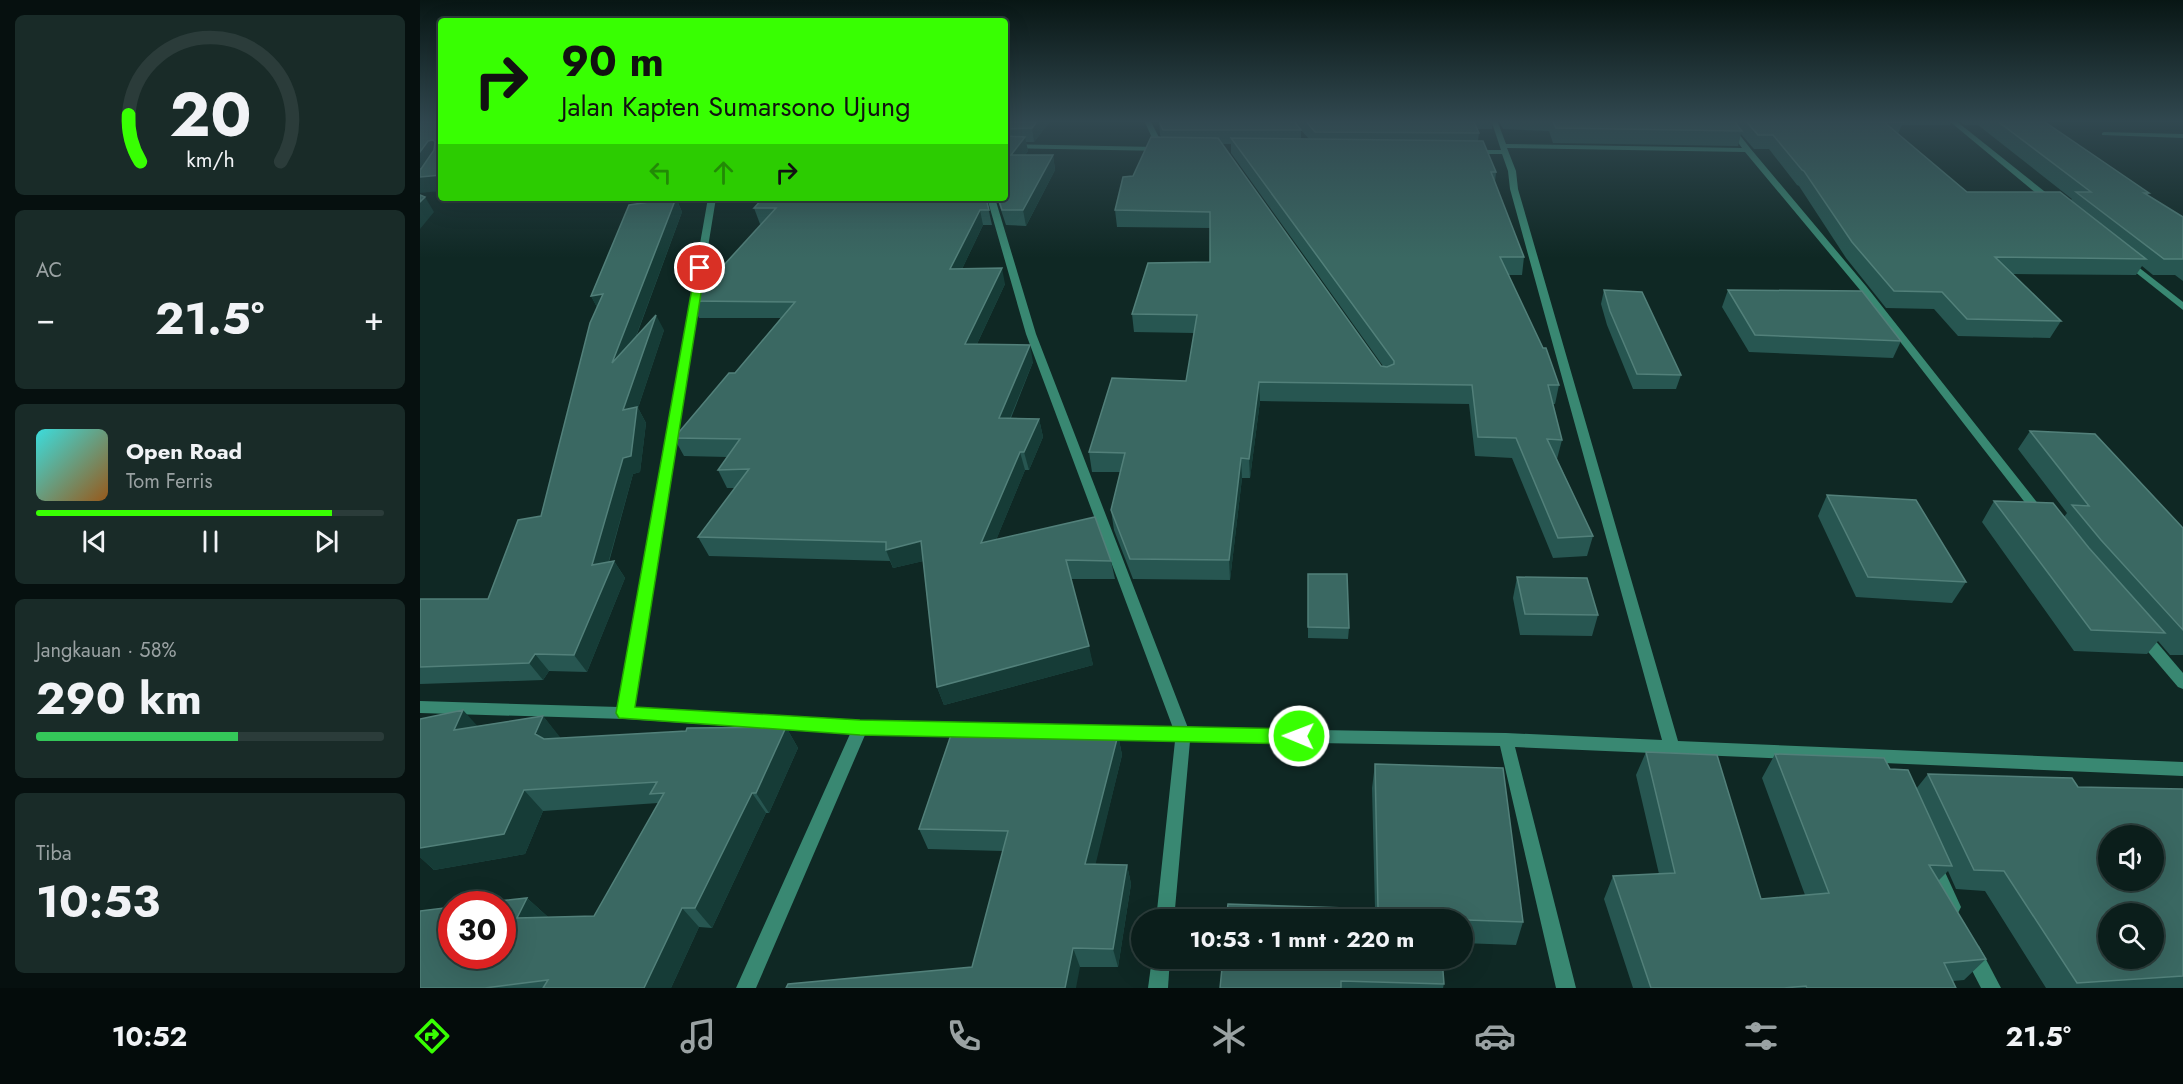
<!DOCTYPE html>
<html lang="id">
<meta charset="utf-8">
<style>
body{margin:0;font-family:Jost,sans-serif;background:#192b28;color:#f1f3f6;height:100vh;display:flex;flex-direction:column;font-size:22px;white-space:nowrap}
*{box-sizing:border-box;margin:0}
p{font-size:20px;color:#9aa2a3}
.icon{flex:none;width:33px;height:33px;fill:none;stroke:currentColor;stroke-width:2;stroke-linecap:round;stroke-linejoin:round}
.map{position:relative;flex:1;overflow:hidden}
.details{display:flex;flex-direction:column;gap:15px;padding:15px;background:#06100f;width:420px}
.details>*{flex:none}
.guide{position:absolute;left:18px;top:18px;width:570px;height:183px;border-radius:6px;box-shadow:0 6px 24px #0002,0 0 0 2px #2b3c3a;background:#38ff02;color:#111;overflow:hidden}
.controls{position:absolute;left:1678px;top:825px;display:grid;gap:12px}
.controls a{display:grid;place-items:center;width:66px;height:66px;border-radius:50%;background:#0b1e1b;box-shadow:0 6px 24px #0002,0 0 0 2px #2b3c3a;font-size:30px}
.speed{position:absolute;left:18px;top:891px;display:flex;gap:12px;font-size:30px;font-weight:700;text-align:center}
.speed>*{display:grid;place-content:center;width:78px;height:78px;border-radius:50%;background:#0b1e1b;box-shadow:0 6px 24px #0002,0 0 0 2px #2b3c3a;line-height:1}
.speed .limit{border:9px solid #d22;background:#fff;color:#111}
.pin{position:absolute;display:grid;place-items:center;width:51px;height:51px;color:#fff;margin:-26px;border:3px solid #fff;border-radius:50%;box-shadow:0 2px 6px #0007}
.me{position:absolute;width:66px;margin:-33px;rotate:271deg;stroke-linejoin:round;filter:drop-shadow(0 0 4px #0008)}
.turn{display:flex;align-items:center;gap:21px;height:126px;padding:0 24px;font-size:27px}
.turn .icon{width:78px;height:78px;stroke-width:2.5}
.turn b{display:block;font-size:42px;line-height:51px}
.lanes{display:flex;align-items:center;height:57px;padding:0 24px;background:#0003;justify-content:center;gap:30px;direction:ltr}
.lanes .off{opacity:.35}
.big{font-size:45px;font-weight:700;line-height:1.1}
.details .card{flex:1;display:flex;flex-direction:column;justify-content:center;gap:9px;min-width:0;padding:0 21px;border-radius:9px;background:#192b28}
.details .dial{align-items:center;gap:0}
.dial svg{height:156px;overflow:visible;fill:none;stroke:#2b3c3a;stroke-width:7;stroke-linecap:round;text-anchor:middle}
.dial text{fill:#f1f3f6;stroke:none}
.song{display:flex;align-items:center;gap:18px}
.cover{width:72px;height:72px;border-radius:9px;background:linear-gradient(135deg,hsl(180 70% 55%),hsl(30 70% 35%))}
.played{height:6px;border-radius:3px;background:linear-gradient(90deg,#38ff02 85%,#2b3c3a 85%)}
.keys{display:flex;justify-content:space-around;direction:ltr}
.heat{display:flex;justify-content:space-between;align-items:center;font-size:33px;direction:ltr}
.charge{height:9px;border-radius:4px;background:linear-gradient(90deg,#34c759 58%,#2b3c3a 0)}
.trip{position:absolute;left:711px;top:909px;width:342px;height:60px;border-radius:30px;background:#0b1e1b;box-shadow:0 6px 24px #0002,0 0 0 2px #2b3c3a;font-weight:700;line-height:60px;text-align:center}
.menu{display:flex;height:96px;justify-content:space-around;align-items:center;background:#040c0b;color:#9aa2a3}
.menu .icon{width:42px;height:42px}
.menu .current{color:#38ff02}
.menu b{font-size:27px;color:#f1f3f6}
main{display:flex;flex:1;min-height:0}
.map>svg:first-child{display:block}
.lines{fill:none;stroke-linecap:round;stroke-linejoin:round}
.minor{fill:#398872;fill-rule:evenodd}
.wall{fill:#275651;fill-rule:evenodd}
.shaded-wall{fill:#163c37}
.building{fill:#3a6862;stroke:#52807a;stroke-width:1.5;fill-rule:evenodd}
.route{fill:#38ff02;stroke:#24a601;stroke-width:1.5}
</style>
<main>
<section class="details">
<div class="card dial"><svg viewBox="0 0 100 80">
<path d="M14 69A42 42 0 1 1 86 69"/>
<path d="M14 69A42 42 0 0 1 8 45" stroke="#38ff02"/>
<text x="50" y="56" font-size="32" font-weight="700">20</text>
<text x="50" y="72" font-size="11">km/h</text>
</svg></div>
<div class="card"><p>AC</p>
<div class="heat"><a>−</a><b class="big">21.5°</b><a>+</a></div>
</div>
<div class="card">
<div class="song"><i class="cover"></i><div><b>Open Road</b><p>Tom Ferris</p></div></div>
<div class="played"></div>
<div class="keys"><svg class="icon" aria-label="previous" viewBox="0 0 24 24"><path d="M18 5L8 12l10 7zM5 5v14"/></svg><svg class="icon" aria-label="pause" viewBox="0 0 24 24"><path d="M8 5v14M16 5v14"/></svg><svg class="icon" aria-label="next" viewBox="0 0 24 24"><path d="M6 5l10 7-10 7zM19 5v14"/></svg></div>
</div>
<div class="card"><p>Jangkauan · 58%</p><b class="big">290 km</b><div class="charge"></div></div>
<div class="card"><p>Tiba</p><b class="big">10:53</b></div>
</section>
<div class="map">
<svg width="1763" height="988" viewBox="0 0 1763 988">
<rect width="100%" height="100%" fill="#0f2824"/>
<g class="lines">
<g class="minor">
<path d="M724 120H730L745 149 744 151 585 148V144L736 147Z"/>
<path d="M1071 120H1077L1086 144 1322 148 1302 120H1308L1330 148 1446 286 1627 515 1625 518H1617L1440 290 1325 152 1087 148 1096 171 1098 189 1258 741 1763 762V776L1095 747 1156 988H1136L1080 746 770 741 754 920H736L755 741 583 737 578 736 575 731 578 726 583 725 753 728 606 334 567 198H575L616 334 768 728 1086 733 1242 740 1090 189 1088 171 1082 154H1051L1047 152 1051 150H1081Z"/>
<path d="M1528 120H1535L1634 199V203H1628Z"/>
<path d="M1684 132 1763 134V138L1682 135V133Z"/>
<path d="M288 198H296L213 707 440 722 548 724 553 725 556 730 553 735 548 736 445 735 336 988H316L430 734 205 719 0 713V701L199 707Z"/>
<path d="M1708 259 1763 302V310L1705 264V260Z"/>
<path d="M1723 631 1728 632 1763 673V689L1758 687 1718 640 1716 636 1718 632Z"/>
<path d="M1513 857 1519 859 1541 907 1538 913 1532 916 1526 913 1504 865 1507 859Z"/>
<path d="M1552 944 1559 946 1581 988H1561L1543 953 1545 946Z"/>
<path d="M732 958H750L748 988H728Z"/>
</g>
</g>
<g class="wall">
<path d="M585 120H631L614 142H606L608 151 605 155H633L635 170 606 226 586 225 577 198H585Z"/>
<path d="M739 120H1073L1072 129H1057L1059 133 1058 141 1076 172 1075 182 1104 257 1102 275H1088L1139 385 1135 404H1133L1142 440 1137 459 1173 536 1167 556 1133 558 1092 458 1055 456 1049 404 840 401 830 478H822L810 580 713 579 694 530 691 510 700 472H672L669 452 766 381 774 333 714 332 712 314 790 262V228L697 227 695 210 713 176 741 137 740 135ZM873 121 889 139H881V130ZM802 144H811V153L963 366H961Z"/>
<path d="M1078 120H1533L1530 125H1482L1478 134 1547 192 1651 200 1652 199 1558 125H1545L1537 120H1622L1729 193 1728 195 1763 217V281L1755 275H1733L1722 266 1716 275 1593 274 1641 321 1630 338 1538 336 1514 309 1466 308 1426 258 1379 186 1377 185 1349 149H1334L1321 134 1318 146 1133 143 1129 131 1083 129Z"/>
<path d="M256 198 262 212 216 337 244 330 218 408 226 423 220 472 213 474 189 562 194 561 205 578 167 672 129 671 123 680 0 684V599H68L121 516 177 307 171 296Z"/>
<path d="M303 198H566L572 225H563L542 269 585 284 557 344 613 362 591 418 619 419 623 437 609 470H605L576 540 691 561 695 579H651L673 665 524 705 517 687 503 561 473 568 470 561 289 556 278 537 315 488H307L298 470 307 457 264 456 254 438 315 373 361 318H279L271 301 342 224H340L334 208 342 200 303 199Z"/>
<path d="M1184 290 1261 375 1256 389H1213L1187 325 1181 304Z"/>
<path d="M1308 290 1481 341 1473 358 1329 352 1302 307Z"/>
<path d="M1610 431 1763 528V655H1750L1738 641 1727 654 1654 651 1562 522 1574 501 1644 517 1647 513 1598 449Z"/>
<path d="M1407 495 1546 582 1532 603 1436 597 1398 516Z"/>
<path d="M888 574 929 628 928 639 888 638Z"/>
<path d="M1097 577 1178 615 1172 636 1100 635 1093 598Z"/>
<path d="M123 716 140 738 366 727 378 748 349 813H346L292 928 279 927 251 988H0L107 898 128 917 174 916 238 804V803L123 811 105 854 14 870 1 858 58 726Z"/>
<path d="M698 735 702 755 675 864 707 865 711 884 698 967H552L583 851 508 849 499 829Z"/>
<path d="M1226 752 1341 899 1385 895 1342 778 1355 754 1470 769 1496 789 1508 774 1658 787 1763 789V988H1626L1565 891 1536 889 1528 871 1518 881 1566 959 1544 980 1533 981 1536 988H1213L1184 899 1193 876 1239 874 1216 775Z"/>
<path d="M955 764 1103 922 1096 945 1042 943V920L955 909 952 788Z"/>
<path d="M803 958 1024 984 1023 988H800Z"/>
</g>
<g class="shaded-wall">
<path d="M618 120H631L614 142 612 128Z"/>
<path d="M605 137 608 151 594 169 591 155Z"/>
<path d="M13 140 21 154V191L0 193V152L8 141Z"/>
<path d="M633 155 635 170 606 226 603 210Z"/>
<path d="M5 197 14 212 0 229V202Z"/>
<path d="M256 198 262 212 200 379 192 363Z"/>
<path d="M560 210 563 225 534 286 530 269Z"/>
<path d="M582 268 585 284 549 361 545 344Z"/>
<path d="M183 294 179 311 171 296Z"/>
<path d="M236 315 244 330 218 408 226 423 220 472 213 474 183 581 172 565 203 410Z"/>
<path d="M610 345 613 362 583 435 579 418Z"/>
<path d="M839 382 840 401 830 478 829 459Z"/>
<path d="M619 419 623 437 609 470 604 452Z"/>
<path d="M600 452 605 470 567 562 561 543Z"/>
<path d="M821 458 822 478 810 580 809 560Z"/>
<path d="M501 541 508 560 473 568 466 550Z"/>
<path d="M194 561 205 578 167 672 154 655Z"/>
<path d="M669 646 673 665 524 705 517 687Z"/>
<path d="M115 654 129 671 123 680 109 663Z"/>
<path d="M43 710 62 731 34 730Z"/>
<path d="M123 716 140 737 133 754 115 734Z"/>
<path d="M366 727 378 748 349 813 336 793Z"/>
<path d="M698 735 702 755 671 883 665 864Z"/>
<path d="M104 790 123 811 105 854 14 870 1 858H0V833Z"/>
<path d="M332 793 346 813 292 928 275 908Z"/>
<path d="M707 865 711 884 698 967 693 949Z"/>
<path d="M107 898 128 917 97 918Z"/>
<path d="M262 908 279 927 251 988H224Z"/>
<path d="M653 948 660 967 656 988H645Z"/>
</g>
<g class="building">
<path d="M0 120H21V175L0 177V169H1L14 150 15 142 13 140 8 141 0 152Z"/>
<path d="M585 120H618L612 128 585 129Z"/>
<path d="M739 120H873L881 130H743L739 121Z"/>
<path d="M885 120H1053L1059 133 895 132Z"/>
<path d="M1132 120H1313L1322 131 1136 128Z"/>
<path d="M1325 120H1480L1483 122H1464L1547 192H1640L1726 259 1575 257 1641 321 1547 319 1522 292 1474 291 1432 242 1384 171 1382 170 1353 135H1338Z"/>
<path d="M1576 120H1622L1729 193H1724L1763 217V259H1744L1656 192H1671Z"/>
<path d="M585 136 605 137 591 155H633L603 210H582L578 198H585Z"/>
<path d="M731 137 798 138 961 366 967 367 974 364V361L811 138 1063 141 1076 172H1071L1104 257H1080L1123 348H1126L1139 385H1128L1142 440 1127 439 1173 536 1138 538 1096 438 1058 437 1052 385 839 382 829 459 821 458 809 560 710 559 691 510 705 453 669 452 692 378 766 381 777 315 712 314 728 263 790 262V212L695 210 703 177 713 176Z"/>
<path d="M0 195 5 197 0 202Z"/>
<path d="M256 198 192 363 236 315 203 410 217 407 211 456 203 458 172 565 194 561 154 655 115 654 109 663 0 667V599H68L98 520 121 516 170 323 183 294 171 296 209 205Z"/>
<path d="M343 198H566L569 210H560L530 269 582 268 545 344 610 345 579 418 619 419 604 452H600L561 543 675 517 691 561 646 560 669 646 517 687 501 541 466 550V542L278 537 329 469 298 470 320 439 254 438 309 373H315L375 302 271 301 356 208H334Z"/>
<path d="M1184 290 1222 292 1261 375 1217 374 1190 311Z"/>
<path d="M1308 290 1442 291 1481 341 1335 335Z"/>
<path d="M1610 431 1675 434 1763 528V630L1681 540 1652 505 1669 506Z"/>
<path d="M1407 495 1496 500 1546 582 1448 577Z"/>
<path d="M1574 501 1633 503 1669 548 1745 633 1671 630Z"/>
<path d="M888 574H927L929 628 888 627Z"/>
<path d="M1097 577 1167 578 1178 615 1105 614Z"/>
<path d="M43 710 34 730 123 716 115 734 124 739 266 731 267 728 366 727 336 793H332L275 908H262L224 988H123L128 980 65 988H0V911L32 907V956H82V904H50L107 898 97 918 174 916 244 793 230 794 237 782 104 790 84 834 0 848V719Z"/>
<path d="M533 729 698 735 665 864 707 865 693 949 653 948 645 988H366L368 984 552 967 588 831 499 829Z"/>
<path d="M1226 752 1297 755 1341 899 1409 893 1355 754 1464 758 1470 769 1488 770 1532 866 1509 865 1566 959 1524 963 1536 988H1387L1386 986 1364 988H1231L1193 876 1255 873Z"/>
<path d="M955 764 1083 768 1103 922 1019 919 806 920 808 904 958 909Z"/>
<path d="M1508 774 1652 778 1658 787 1763 789V976L1657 983 1584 871 1554 870ZM1689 836H1734V880H1689ZM1689 914H1734V958H1689Z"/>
<path d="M803 958H1022L1024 984 921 981V988H800Z"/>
</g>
<linearGradient id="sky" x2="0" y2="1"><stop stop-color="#081614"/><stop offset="0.47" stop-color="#314850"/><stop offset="1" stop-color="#314850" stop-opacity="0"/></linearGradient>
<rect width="1763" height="258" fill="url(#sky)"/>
<path class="route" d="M276 266 285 268 215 707 440 720 879 729 885 731 887 736 885 742 879 744 440 735 199 718 196 713Z"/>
</svg>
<div class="controls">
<a><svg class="icon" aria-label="sound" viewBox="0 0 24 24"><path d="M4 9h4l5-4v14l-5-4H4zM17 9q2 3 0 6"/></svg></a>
<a><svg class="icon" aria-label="search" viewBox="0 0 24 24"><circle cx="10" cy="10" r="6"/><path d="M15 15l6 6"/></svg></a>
</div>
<div class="speed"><div class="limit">30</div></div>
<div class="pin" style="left:280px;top:268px;background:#d93025"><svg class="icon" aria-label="arrive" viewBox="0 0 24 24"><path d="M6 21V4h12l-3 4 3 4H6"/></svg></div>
<svg class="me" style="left:879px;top:736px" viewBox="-20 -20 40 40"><circle r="17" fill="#38ff02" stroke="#fff" stroke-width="3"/><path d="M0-11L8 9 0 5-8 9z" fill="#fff"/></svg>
<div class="trip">10:53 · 1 mnt · 220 m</div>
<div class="guide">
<div class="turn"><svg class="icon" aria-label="right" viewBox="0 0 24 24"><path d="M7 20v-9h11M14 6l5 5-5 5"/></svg><div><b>90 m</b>Jalan Kapten Sumarsono Ujung</div></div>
<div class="lanes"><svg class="icon off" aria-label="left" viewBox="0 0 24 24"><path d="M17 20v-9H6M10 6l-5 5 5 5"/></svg><svg class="icon off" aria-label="ahead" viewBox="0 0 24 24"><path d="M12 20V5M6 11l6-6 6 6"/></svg><svg class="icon" aria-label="right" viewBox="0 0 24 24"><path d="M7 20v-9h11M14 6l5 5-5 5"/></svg></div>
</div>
</div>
</main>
<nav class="menu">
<b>10:52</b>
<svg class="icon current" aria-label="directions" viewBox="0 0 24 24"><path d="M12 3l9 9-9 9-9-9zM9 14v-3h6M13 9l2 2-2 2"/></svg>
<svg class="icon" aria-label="music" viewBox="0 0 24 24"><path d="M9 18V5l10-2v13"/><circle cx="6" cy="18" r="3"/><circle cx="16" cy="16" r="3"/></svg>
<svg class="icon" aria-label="phone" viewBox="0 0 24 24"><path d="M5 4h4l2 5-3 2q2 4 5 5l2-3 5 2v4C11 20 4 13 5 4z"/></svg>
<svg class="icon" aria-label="climate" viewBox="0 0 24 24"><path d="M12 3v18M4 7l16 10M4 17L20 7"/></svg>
<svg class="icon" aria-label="car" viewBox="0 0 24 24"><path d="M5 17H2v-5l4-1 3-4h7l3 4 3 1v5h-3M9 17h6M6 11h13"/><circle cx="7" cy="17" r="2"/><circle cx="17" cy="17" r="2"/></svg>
<svg class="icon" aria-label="filters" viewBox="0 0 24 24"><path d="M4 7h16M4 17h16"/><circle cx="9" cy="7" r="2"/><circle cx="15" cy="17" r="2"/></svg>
<b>21.5°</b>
</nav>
